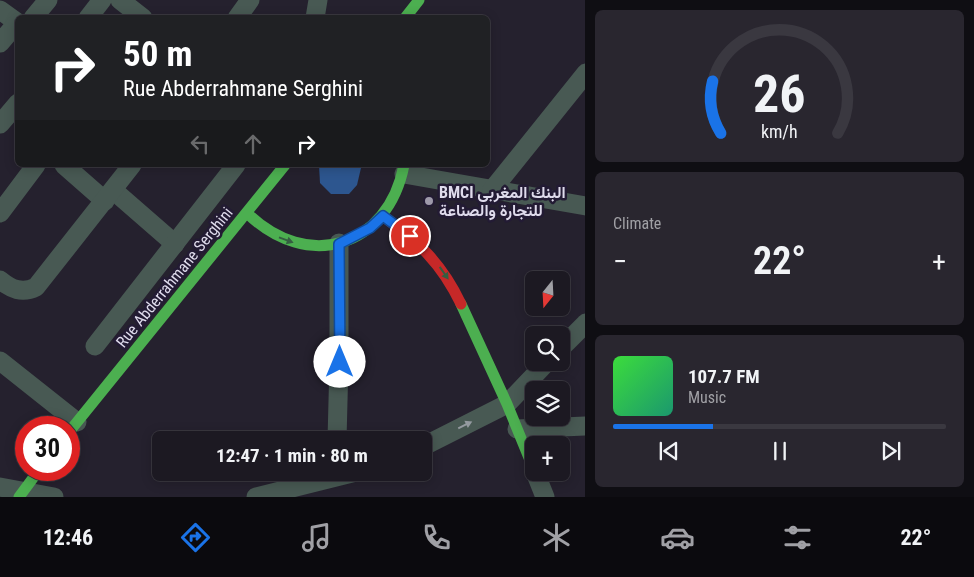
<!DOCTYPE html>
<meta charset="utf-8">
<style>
body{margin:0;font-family:"Roboto Condensed",Vazirmatn,sans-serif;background:#29262f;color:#f1f3f6;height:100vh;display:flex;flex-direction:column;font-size:19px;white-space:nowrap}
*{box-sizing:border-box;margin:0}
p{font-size:16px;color:#a0a0a5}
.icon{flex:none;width:28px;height:28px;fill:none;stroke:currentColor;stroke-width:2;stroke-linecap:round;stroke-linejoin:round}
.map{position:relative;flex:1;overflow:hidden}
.sheet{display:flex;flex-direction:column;gap:10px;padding:10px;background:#0f0e13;width:389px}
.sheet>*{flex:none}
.guide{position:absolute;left:15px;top:15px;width:475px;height:152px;border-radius:8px;box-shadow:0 2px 12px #0003,0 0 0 1px #3a3840;background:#202124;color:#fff;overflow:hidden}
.needle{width:32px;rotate:198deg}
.tools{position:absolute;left:525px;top:271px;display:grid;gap:10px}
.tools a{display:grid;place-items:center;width:45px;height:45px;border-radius:8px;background:#1c1922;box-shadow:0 2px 12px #0003,0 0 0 1px #3a3840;font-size:25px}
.speed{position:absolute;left:15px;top:416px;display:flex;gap:10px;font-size:25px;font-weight:700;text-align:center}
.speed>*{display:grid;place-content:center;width:65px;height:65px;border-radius:50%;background:#1c1922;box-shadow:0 2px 12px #0003,0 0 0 1px #3a3840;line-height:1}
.speed .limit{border:8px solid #d22;background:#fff;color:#111}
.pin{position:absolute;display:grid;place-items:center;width:42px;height:42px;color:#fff;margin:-21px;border:2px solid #fff;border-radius:50%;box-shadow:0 1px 5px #0007}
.me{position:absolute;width:55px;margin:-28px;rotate:0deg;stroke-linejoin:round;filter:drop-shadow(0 0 4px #0008)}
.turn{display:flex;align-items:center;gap:18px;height:105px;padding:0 25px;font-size:22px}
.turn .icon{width:65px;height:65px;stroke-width:2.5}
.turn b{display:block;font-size:35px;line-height:42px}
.lanes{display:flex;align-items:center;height:48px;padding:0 25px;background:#0003;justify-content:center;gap:25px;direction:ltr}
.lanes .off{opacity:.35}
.big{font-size:38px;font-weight:700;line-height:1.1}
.sheet .card{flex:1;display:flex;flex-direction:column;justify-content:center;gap:8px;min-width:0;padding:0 18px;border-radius:8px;background:#29262f}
.sheet .dial{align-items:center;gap:0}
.dial svg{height:130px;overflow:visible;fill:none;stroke:#3a3840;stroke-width:7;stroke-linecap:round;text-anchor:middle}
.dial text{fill:#f1f3f6;stroke:none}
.song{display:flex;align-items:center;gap:15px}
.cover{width:60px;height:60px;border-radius:8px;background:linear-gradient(135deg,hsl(120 70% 55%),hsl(160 70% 35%))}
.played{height:5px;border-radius:2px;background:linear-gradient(90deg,#1a73e8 30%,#3a3840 30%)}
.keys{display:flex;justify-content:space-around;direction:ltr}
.heat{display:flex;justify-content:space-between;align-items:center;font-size:28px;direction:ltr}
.trip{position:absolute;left:152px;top:431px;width:280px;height:50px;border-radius:8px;background:#1c1922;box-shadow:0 2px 12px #0003,0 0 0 1px #3a3840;font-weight:700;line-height:50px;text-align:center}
.tabs{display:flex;height:80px;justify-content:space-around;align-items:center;background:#0b0a0e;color:#a0a0a5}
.tabs .icon{width:35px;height:35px}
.tabs .selected{color:#1a73e8}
.tabs b{font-size:22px;color:#f1f3f6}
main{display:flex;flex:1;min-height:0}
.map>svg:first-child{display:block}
.water{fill:#2d568f}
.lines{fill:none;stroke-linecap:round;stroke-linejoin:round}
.street{stroke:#485953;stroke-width:19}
.fast{stroke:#4caf50;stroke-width:11}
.jam{stroke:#c62828;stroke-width:11}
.oneway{fill:#355e41}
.oneway2{fill:#949aa0}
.route-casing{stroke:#114b97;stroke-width:12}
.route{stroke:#1a73e8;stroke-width:9}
.poi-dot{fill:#9e9aaa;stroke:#231b34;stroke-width:2}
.labels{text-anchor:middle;stroke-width:5;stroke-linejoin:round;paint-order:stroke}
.poi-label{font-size:16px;font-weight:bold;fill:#dfdbec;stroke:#231b34;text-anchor:start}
.street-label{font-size:16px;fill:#dfdbec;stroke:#231b34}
</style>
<main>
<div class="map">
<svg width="586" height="497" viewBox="0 0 586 497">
<rect width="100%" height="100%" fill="#25212e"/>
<path class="water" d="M319 165H359L361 168 357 185 349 194H331L320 183Z"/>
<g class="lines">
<g class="street">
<path d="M120 0 143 18"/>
<path d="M0 10 18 23"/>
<path d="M33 18 48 0"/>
<path d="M88 18 102 0"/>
<path d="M237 18 250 0"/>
<path d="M315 18 318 0"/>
<path d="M0 43 17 23"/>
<path d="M0 124 18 103"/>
<path d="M64 165 105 201"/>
<path d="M404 174 586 206"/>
<path d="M113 190 175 244"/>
<path d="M492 190 586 73"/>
<path d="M0 213 36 165"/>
<path d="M0 280C11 289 22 294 36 287L132 165"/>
<path d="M95 346 236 165"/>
<path d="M561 348 586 323"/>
<path d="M0 361 77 422"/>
<path d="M517 429 586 426"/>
<path d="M337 440 339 362V243"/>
<path d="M424 446 507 404 547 362"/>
<path d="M535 472 545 497"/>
<path d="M0 487 54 497"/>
<path d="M256 497 356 472"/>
</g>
<g class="fast">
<path d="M405 18 419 0"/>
<path d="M247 213C307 272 388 248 404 165"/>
<path d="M461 304 507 404 534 470"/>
<path d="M69 432 285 165"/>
<path d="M19 497 39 470"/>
</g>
<path class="jam" d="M383 216C419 243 441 262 461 304"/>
</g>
<defs><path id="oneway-solid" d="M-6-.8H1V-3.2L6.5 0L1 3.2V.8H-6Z" transform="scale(1.25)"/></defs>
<g class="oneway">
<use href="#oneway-solid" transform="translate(286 240) rotate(20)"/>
<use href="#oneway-solid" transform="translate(444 273) rotate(55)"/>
</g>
<use class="oneway2" href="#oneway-solid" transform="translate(465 425) rotate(-26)"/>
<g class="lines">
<g class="route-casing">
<path id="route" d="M340 362 339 244 370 228 383 216 410 236"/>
</g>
<use href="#route" class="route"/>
</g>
<circle class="poi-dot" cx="429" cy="201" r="5"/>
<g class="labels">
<g class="poi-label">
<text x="439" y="198">BMCI البنك المغربي<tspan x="439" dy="18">للتجارة والصناعة</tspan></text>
</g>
<g class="street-label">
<text transform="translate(174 277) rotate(-51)" y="6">Rue Abderrahmane Serghini</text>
</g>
</g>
</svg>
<div class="tools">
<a><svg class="needle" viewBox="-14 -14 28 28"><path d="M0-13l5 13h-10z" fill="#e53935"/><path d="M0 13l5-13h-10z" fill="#a0a0a5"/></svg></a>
<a><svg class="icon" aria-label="search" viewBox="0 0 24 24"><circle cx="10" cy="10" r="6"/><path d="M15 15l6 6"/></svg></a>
<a><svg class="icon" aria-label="layers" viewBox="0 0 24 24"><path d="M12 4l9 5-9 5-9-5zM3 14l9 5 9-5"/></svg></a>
<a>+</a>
</div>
<div class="speed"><div class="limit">30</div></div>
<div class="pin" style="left:410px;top:236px;background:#d93025"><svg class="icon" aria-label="arrive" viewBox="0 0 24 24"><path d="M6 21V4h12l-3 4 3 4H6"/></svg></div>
<svg class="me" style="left:340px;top:362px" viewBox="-20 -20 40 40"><circle r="19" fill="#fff"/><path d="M0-13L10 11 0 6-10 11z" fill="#1a73e8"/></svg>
<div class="trip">12:47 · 1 min · 80 m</div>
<div class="guide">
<div class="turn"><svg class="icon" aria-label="right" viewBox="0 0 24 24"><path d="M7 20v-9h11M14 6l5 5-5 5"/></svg><div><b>50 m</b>Rue Abderrahmane Serghini</div></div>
<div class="lanes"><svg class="icon off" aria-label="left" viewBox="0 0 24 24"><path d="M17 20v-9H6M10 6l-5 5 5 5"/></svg><svg class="icon off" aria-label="ahead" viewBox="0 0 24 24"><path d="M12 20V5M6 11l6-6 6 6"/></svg><svg class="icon" aria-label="right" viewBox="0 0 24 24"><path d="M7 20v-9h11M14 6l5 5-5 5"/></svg></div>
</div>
</div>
<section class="sheet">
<div class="card dial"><svg viewBox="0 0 100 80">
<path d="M14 69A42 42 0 1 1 86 69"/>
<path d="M14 69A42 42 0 0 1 9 37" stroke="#1a73e8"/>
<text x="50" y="56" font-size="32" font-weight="700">26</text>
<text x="50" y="72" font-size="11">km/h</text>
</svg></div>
<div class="card"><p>Climate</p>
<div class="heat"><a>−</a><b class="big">22°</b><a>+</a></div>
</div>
<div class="card">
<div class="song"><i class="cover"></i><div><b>107.7 FM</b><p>Music</p></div></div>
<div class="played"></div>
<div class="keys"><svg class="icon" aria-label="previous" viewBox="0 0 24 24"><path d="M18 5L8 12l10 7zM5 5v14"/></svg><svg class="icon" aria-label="pause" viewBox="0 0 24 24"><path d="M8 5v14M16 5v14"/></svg><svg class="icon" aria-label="next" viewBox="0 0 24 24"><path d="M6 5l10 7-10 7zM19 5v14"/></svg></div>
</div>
</section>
</main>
<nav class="tabs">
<b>12:46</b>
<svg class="icon selected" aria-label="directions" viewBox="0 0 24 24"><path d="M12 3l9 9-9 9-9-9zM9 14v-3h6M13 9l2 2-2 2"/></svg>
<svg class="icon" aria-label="music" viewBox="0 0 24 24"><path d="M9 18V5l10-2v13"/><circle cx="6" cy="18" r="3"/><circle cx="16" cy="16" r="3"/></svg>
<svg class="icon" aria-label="phone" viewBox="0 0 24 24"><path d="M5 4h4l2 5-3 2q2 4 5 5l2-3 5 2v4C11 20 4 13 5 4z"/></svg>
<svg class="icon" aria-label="climate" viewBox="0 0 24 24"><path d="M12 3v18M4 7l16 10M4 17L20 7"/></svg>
<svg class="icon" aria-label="car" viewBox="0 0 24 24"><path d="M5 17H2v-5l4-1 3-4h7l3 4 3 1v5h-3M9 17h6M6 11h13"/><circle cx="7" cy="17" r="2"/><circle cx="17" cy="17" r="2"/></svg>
<svg class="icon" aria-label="filters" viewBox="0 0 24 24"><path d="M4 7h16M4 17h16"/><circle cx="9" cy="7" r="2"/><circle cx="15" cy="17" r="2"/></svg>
<b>22°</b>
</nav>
